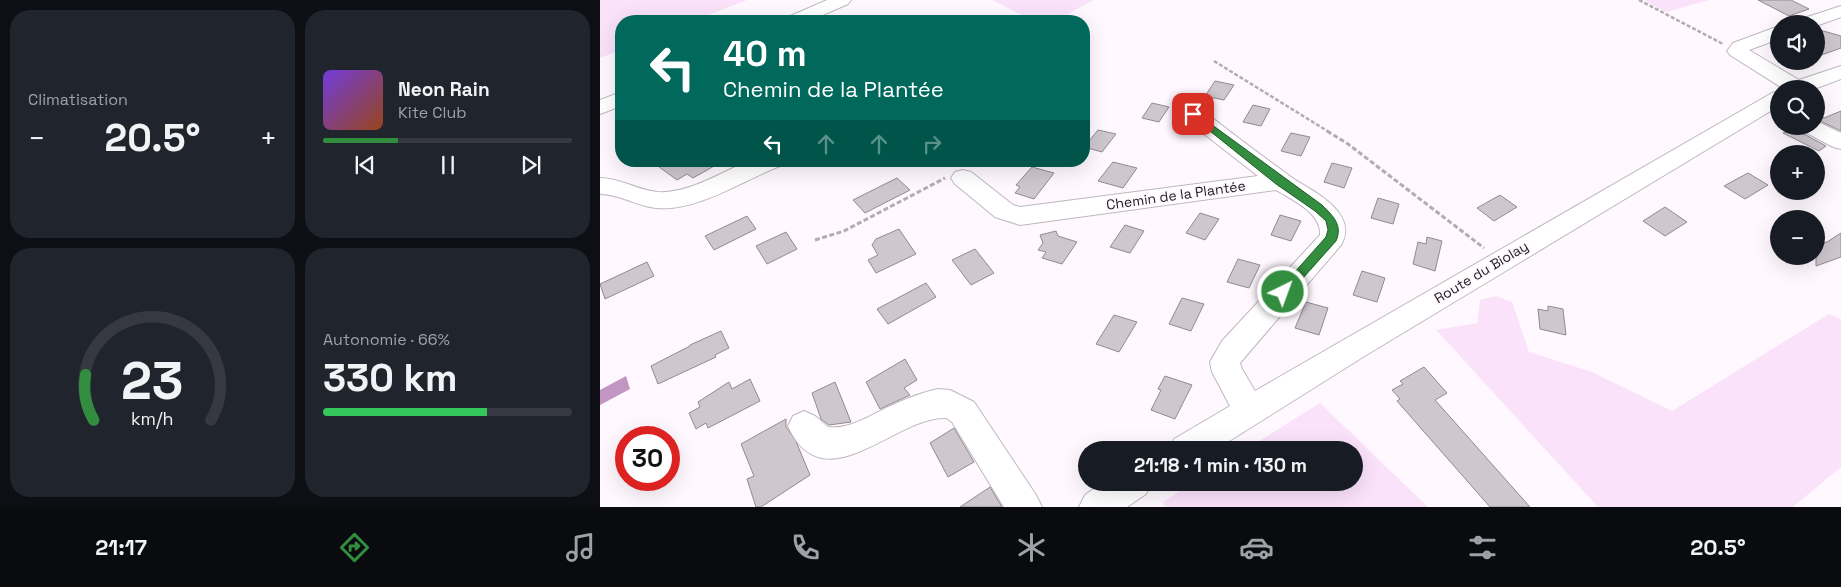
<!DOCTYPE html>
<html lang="fr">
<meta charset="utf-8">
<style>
body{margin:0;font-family:"Space Grotesk",sans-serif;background:#20242c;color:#f1f3f6;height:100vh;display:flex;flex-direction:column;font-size:19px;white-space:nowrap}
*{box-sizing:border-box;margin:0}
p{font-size:16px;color:#9ea1a6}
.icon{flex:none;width:28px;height:28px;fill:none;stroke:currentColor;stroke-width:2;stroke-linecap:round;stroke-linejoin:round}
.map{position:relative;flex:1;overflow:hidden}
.panel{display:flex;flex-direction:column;gap:10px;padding:10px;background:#0d0f14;width:600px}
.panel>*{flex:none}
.hud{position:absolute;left:15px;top:15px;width:475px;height:152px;border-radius:20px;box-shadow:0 5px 20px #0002;background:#00695c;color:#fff;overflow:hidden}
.controls{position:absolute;left:1170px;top:15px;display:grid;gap:10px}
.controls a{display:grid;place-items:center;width:55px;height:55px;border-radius:50%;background:#171b24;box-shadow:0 5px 20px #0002;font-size:25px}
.speed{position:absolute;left:15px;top:426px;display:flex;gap:10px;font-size:25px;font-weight:700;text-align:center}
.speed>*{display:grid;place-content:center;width:65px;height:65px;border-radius:50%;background:#171b24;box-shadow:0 5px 20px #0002;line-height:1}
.speed .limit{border:8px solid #d22;background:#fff;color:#111}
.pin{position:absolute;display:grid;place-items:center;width:42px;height:42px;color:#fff;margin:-21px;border-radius:10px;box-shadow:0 2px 8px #0006}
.me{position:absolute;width:55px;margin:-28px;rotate:42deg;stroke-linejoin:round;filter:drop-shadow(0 0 4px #0008)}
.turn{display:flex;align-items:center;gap:18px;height:105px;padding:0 25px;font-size:22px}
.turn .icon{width:65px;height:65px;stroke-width:2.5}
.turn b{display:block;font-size:35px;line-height:42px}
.lanes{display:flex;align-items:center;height:48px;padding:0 25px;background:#0003;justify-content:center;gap:25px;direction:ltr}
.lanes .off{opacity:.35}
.big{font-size:38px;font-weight:700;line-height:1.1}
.panel .widget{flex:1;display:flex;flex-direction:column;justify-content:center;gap:8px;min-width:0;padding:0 18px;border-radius:20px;background:#20242c}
.panel .dial{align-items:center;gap:0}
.dial svg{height:130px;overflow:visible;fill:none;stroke:#363941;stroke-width:7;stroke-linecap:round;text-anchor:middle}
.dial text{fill:#f1f3f6;stroke:none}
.song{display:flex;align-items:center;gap:15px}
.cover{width:60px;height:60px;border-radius:8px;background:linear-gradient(135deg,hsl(260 70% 55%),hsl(20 70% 35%))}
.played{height:5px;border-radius:2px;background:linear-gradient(90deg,#328d3f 30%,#363941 30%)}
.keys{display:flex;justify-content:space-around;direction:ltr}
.heat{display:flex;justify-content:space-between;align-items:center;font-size:28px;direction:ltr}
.charge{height:8px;border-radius:4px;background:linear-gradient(90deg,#34c759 66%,#363941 0)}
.panel .tiles{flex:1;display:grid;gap:10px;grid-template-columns:repeat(2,1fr)}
.trip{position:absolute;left:478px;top:441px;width:285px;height:50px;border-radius:25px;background:#171b24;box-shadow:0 5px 20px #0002;font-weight:700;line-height:50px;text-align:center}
.tab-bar{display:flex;height:80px;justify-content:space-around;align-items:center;background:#090b0e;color:#9ea1a6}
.tab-bar .icon{width:35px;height:35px}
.tab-bar .selected{color:#328d3f}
.tab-bar b{font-size:22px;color:#f1f3f6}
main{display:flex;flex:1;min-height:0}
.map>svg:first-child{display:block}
.green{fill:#fbe2fb}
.water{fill:#c295c3}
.building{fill:#cec8ce;stroke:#918b91}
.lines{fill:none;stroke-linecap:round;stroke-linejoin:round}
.minor-casing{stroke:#beb8be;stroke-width:2}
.path-far1{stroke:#b3adb3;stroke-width:2.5;stroke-dasharray:4 2;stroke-linecap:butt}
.path{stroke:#b3adb3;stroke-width:3;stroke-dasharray:5 2.5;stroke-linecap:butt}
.minor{fill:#fff;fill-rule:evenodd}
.route{fill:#328d3f;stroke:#205c29}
.labels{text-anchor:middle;stroke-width:4;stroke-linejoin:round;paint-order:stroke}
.street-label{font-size:14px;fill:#1f1d1f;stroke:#fff8ff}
</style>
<main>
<section class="panel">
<div class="tiles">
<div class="widget"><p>Climatisation</p>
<div class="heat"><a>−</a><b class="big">20.5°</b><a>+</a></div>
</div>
<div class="widget">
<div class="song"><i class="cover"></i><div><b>Neon Rain</b><p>Kite Club</p></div></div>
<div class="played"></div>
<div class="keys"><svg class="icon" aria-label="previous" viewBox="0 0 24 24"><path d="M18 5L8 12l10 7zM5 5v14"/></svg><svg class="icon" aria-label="pause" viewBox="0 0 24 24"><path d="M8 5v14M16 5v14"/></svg><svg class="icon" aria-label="next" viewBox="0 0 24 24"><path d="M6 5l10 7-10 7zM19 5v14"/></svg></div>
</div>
<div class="widget dial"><svg viewBox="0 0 100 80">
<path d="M14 69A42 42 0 1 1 86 69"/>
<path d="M14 69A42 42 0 0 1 9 41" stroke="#328d3f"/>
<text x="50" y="56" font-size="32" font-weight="700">23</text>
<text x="50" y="72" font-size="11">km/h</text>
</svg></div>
<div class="widget"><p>Autonomie · 66%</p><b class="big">330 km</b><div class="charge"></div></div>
</div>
</section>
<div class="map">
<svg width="1241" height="507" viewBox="0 0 1241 507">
<rect width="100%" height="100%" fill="#fff8ff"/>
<g class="green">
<path d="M0 0H147L93 21H21V50L0 58Z"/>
<path d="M392 0H494L454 21H434Z"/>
<path d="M1044 0H1109L1066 12Z"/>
<path d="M896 296 912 302 929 352 992 372 1072 411 1229 314 1241 319V467L1193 507H998L836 330 877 323 880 300Z"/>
<path d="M720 403 828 507H565L563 502 593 483 754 482V450H645Z"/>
</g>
<path class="water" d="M26 376 30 389 0 405V390Z"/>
<g class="building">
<path d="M1158 0H1191L1209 9 1189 16Z"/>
<path d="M1220 30 1241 36V48L1216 57V45Z"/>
<path d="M615 81 634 85 624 100 605 96Z"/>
<path d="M552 103 569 107 559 122 542 118Z"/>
<path d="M653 105 670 109 661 126 643 122Z"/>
<path d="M1241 111V131L1216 119 1222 116 1224 118Z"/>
<path d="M1198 126 1202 133 1226 146 1219 151 1183 133Z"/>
<path d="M498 130 516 134 502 152 484 147Z"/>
<path d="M691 133 710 137 701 156 681 151Z"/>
<path d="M51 161H123L93 178 87 174 77 180Z"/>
<path d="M513 162 537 168 523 188 498 181Z"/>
<path d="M732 163 752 168 744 188 724 182Z"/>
<path d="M432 167 454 173 434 199 415 193 420 187 416 185Z"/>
<path d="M1148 173 1168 185 1145 199 1124 186Z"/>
<path d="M297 178 310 190 265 213 253 200Z"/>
<path d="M900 195 917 207 894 221 877 208Z"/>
<path d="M778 198 799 204 793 224 771 218Z"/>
<path d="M1065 207 1087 222 1065 236 1043 221Z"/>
<path d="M600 213 619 219 605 240 586 233Z"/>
<path d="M680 215 701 221 691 241 671 235Z"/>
<path d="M147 216 156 229 114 250 105 236Z"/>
<path d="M525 225 544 231 530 253 510 247Z"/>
<path d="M299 229 316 254 276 273 268 260 278 255 272 245 276 239Z"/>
<path d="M456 231 458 236 477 242 462 264 442 258 446 252 438 250 443 243 440 235Z"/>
<path d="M186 232 197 249 167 264 156 246Z"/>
<path d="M1241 233V257L1216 266V245L1227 242Z"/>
<path d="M827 237 842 241 835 271 813 264 818 242 826 244Z"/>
<path d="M375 249 394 273 371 285 352 260Z"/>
<path d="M638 259 660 265 649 288 627 282Z"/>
<path d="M47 262 54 276 5 299 0 284Z"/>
<path d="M762 271 785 278 777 302 753 295Z"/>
<path d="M326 283 336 297 288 324 277 309Z"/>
<path d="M582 298 604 304 591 331 569 324Z"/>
<path d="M706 302 728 308 719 335 695 328Z"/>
<path d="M948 306 963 309 966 335 940 329 938 309 948 311Z"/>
<path d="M514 315 537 322 519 352 496 344Z"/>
<path d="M121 331 129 348 115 355 116 357 58 384 51 366 90 346V345Z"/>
<path d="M305 359 317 380 304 388 310 395 280 409 266 382Z"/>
<path d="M824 367 847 393 835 400 930 507H890L797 401 800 399 792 390 803 384 800 381Z"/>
<path d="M565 376 592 385 575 419 551 410 561 390 558 389Z"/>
<path d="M150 379 160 401 108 428 106 423 96 429 89 413 100 407 98 402 129 382 132 389Z"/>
<path d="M235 382 251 422 229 425 221 419 212 393Z"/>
<path d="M186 419V427L195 439 210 475 161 507H156L147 479 154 476 141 444Z"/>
<path d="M354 428 374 462 348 477 330 443Z"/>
<path d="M390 487 402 507H360Z"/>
</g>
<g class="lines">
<g class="minor-casing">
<g id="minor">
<path d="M227 0H251L248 4 209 21H185L188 17Z"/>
<path d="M1241 6V17L1216 26V24H1195L1198 20Z"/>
<path d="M1179 26V39L1149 50 1199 80 1241 66V79L1214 89H1184L1130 55 1127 51 1133 43Z"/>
<path d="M1179 91V106L763 357 615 450H569L574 439 630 406 612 372 610 362 622 341 720 235C722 213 692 200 676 190L420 225 395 217 355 184 351 178 355 172 363 170 371 172 413 205 420 207 658 176 585 119 582 114 585 109 593 108 601 109C629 131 658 153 687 174 704 187 726 195 739 213 746 223 748 233 741 245L640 363 642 369 655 391 1172 93Z"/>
<path d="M21 92V106L0 114V100Z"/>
<path d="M1216 121 1241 133V149L1233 147 1203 131 1200 126H1216Z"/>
<path d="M148 161H183L180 166C144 180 96 212 56 208 36 206 20 194 0 194V178C20 178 37 190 57 192 88 194 120 173 148 161Z"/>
<path d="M338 389 350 390 374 402 436 495 442 507H404L352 422 346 418C295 416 224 505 188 426L193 416 204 411 215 416 228 427C252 430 275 412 297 403 310 397 324 392 338 389Z"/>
<path d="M503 482H551L546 494 527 507H479L485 495Z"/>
</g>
</g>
<g class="path-far1">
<path d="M1039 0 1123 44"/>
<path d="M614 61 729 132"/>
</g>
<g class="path">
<path d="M727 131 748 144 884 248"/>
<path d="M215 240 244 231 345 178"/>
</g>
<use href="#minor" class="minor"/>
</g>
<path class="route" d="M593 111 722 205C733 216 743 225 736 241L687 296H679L677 292 726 237 728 230 726 221 715 211 676 184 590 115 588 114Z"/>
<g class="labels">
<g class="street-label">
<text transform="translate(576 195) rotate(-8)" y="5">Chemin de la Plantée</text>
<text transform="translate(881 272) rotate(-31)" y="5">Route du Biolay</text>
</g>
</g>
</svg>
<div class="controls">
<a><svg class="icon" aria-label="sound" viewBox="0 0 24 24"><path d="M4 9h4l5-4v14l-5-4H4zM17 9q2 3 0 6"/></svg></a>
<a><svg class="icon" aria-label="search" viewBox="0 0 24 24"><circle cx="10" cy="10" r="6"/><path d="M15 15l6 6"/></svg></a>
<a>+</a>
<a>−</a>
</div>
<div class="speed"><div class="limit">30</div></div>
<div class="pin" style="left:593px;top:114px;background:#d93025"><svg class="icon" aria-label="arrive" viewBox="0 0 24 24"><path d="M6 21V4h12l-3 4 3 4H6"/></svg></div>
<svg class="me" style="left:683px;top:292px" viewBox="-20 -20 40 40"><circle r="17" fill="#328d3f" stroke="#fff" stroke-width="3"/><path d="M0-11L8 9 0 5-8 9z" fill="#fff"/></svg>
<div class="trip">21:18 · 1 min · 130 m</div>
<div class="hud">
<div class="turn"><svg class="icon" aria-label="left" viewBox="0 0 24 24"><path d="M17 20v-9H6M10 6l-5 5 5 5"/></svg><div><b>40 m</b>Chemin de la Plantée</div></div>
<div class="lanes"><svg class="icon" aria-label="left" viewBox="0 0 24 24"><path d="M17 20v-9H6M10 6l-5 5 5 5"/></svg><svg class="icon off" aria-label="ahead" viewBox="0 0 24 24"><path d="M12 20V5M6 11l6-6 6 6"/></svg><svg class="icon off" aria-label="ahead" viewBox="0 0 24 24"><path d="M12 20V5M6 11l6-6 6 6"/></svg><svg class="icon off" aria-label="right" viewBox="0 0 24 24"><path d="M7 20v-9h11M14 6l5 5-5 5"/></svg></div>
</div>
</div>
</main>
<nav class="tab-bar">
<b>21:17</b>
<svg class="icon selected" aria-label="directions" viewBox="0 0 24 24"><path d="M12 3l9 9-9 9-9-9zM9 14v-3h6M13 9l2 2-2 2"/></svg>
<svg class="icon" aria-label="music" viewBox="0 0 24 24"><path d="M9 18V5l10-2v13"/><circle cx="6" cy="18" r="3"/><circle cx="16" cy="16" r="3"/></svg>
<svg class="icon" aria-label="phone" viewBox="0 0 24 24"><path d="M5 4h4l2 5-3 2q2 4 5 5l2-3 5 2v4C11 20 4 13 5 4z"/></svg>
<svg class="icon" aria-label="climate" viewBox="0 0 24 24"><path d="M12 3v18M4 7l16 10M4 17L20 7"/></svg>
<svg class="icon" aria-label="car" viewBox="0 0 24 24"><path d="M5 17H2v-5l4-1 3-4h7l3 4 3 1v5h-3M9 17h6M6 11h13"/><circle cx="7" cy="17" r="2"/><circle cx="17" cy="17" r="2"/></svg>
<svg class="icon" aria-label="filters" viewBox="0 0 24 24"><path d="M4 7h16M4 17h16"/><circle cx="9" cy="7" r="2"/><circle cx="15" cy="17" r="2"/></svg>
<b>20.5°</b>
</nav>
